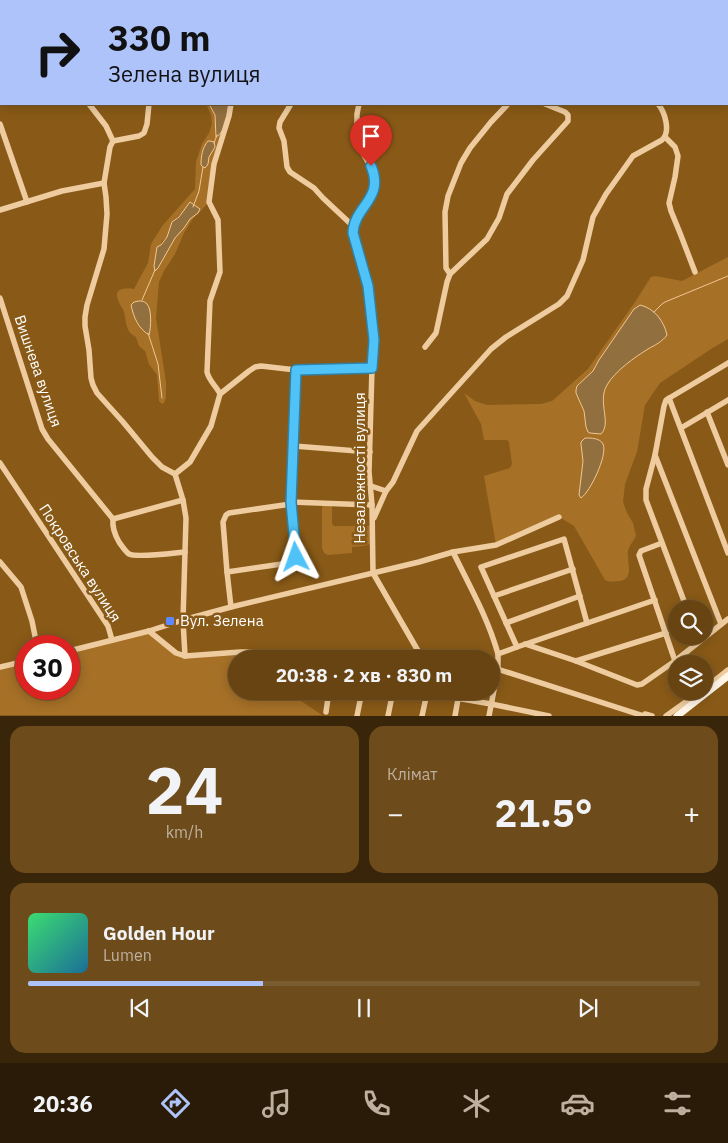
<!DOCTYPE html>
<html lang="uk">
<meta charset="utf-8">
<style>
body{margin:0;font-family:"IBM Plex Sans",sans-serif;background:#6d4b1a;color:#f1f3f6;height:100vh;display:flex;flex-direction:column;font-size:19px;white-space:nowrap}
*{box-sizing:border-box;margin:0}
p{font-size:16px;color:#bdb09f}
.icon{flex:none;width:28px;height:28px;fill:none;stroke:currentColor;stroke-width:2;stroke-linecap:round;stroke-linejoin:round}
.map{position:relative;height:716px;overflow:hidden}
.drawer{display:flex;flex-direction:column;gap:10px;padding:10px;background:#392509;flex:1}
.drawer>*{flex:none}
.banner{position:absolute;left:0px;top:0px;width:729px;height:105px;box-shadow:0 2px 12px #0003,0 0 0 1px #7a5c31;background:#aec3fa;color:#111;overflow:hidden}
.controls{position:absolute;left:668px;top:600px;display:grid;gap:10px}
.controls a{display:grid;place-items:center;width:45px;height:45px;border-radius:50%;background:#674411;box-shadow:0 2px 12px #0003,0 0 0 1px #7a5c31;font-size:25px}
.speed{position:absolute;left:15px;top:635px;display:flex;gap:10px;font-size:25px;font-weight:700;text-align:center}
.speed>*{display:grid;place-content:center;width:65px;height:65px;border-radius:50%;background:#674411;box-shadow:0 2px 12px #0003,0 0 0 1px #7a5c31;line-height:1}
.speed .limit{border:8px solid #d22;background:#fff;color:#111}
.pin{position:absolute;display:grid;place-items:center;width:42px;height:42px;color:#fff;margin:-51px -21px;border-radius:50% 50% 50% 0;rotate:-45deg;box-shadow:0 0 5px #0007}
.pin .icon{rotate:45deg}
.me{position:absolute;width:55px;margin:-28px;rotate:356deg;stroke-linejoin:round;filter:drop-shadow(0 0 4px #0008)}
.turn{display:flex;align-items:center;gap:18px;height:105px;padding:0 25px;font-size:22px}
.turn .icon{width:65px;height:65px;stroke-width:2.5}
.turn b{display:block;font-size:35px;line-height:42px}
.big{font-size:38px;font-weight:700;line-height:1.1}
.drawer .tile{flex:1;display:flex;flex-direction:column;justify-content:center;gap:8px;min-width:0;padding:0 18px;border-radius:15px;background:#6d4b1a}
.drawer .dial{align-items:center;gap:0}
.dial b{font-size:65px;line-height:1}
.song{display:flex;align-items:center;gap:15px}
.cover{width:60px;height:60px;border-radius:8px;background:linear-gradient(135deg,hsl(140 70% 55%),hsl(200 70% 35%))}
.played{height:5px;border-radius:2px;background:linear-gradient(90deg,#aec3fa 35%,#7a5c31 35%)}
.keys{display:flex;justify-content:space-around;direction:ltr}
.heat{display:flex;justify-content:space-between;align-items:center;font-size:28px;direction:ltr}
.drawer .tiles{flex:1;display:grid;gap:10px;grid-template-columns:1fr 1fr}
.tile:last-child{grid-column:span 2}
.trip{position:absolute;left:228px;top:650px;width:272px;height:50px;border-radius:25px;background:#674411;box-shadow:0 2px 12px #0003,0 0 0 1px #7a5c31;font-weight:700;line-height:50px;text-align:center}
.tabs{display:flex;height:80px;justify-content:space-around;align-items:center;background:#291b07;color:#bdb09f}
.tabs .icon{width:35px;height:35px}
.tabs .current{color:#aec3fa}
.tabs b{font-size:22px;color:#f1f3f6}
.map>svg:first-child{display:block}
.green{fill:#a67027;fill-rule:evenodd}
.water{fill:#926f3e;stroke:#f1c792}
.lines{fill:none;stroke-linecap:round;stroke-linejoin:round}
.stream{stroke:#f1c792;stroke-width:1}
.minor{stroke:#eecc9f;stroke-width:5.5}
.major{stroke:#fff6e7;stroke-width:7}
.route-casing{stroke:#337fa1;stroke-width:12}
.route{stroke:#4fc3f7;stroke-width:9}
.poi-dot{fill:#5d88ff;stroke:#895a17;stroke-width:2}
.labels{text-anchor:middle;stroke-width:5;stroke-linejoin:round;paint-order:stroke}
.street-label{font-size:15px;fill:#fff;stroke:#895a17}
.poi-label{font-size:15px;fill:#fff;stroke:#895a17;text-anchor:start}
</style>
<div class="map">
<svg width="728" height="716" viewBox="0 0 728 716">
<rect width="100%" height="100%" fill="#895a17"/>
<g class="green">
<path d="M206 104H231L214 164 209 202 192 220 184 233 175 254 164 271 159 282 156 318 166 382V398L164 403 162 404 159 401 157 375 149 364 145 351 139 346 136 337C124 331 127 320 123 309 122 308 119 303 119 302 112 288 124 288 134 289L148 263 151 244 154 239 163 225 195 189 196 162 202 144 209 133 212 124 211 115ZM190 202 200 209 198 213 190 219 184 228 175 237 158 268 156 256 162 241 167 237 172 222 185 210 187 206ZM131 305 149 309 150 332 146 333 137 323Z"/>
<path d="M728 257V339L711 349 660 383 645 405 637 452 625 484 623 502 627 513 633 523 636 536C634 540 629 546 628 551 626 561 636 580 618 581 613 582 610 582 605 580L574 526 559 517 496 545 484 476 510 468 512 464 509 442 507 440H484L481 424 464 393 475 401 487 405 541 404 552 401 588 369 635 302 651 277 656 276 682 281Z"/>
<path d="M322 503H332V524L334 526H373V543L364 546 352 547V553L328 555 324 553 322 548Z"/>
<path d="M149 631 180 655 240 652V659H236V691H286L322 715H0V667L26 661V689H69V651Z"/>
</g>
<g class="water">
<path d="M209 104H229C227 114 226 132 216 137L215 115Z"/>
<path d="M208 141H210L214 142 215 147 209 157 208 164 205 168 203 167 201 165C201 157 202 148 208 141Z"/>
<path d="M190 202 200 209 198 213 190 219 184 228 175 238 158 268 155 271 154 266 157 247 161 245 167 237 172 222 179 217Z"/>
<path d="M139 301C142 301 144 301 147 304 152 309 151 328 149 335 138 328 134 318 131 305L134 302Z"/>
<path d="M640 305C654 308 664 321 667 335 662 342 655 345 648 349 635 357 615 371 607 385 597 402 612 423 601 434L590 433 588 432 586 427 584 411 576 393V390L577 386 593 371 599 360 634 309Z"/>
<path d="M585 438C591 438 600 438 603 444 608 455 590 492 581 498L579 495 583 461 581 444V442Z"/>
</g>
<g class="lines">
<g class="stream">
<path d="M214 143 217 135"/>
<path d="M193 207 199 191 203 167"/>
<path d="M142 300 155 270"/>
<path d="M654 312 662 304 665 302 728 276"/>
<path d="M148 333 158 364 162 398"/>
</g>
<g class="minor">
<path d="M151 0 152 1"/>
<path d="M338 0 339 1"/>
<path d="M438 0 439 1"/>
<path d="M608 0 609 1"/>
<path d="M59 1 60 0"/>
<path d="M206 1V0"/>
<path d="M315 1 320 0 327 1"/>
<path d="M418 1 419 0"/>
<path d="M560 1 561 0"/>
<path d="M0 54H1"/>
<path d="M89 104 106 126 113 141 110 147 104 183 106 197 107 214 104 249 87 305 85 317V326L89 350 91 378 93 385 97 393 123 422 152 457 162 467 175 474"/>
<path d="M291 104 280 122 279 128 284 141 287 167 290 172 314 188 323 198 354 227"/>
<path d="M359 104 357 114V135L361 150 372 169 375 182 374 190 371 197 359 215 353 231 367 281 374 341 372 368 369 472 372 505 373 573 421 656 445 659"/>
<path d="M0 124 27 202"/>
<path d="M665 137 675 147 678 156 675 177 669 203 671 211 680 233 695 272"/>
<path d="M113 141 139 136 144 133 147 124 149 104"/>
<path d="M0 210 62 191 104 183"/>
<path d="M450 274 446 268 445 212 448 196 461 163 470 148 491 122 508 104"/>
<path d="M0 298 42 429 48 439 113 519 183 500"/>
<path d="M425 347 436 333 447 282 450 274 487 239 499 218 507 194 533 160 568 121V115L565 112 545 104"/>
<path d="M220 394C217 387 209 381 207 372L210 301 220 272 218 220 209 202 214 164 229 116 231 104"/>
<path d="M669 398 728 553"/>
<path d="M707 412 728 465"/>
<path d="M681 428 728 400"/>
<path d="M294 446 370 452"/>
<path d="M655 455 721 624"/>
<path d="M0 463 108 626 112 640"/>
<path d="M371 486 386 491"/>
<path d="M291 502 372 505"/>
<path d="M374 518 386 491 393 482 417 431 491 349 506 337 559 304 567 296 583 260 593 217 606 194 633 156 662 140C671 132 665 112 658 104"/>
<path d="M113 519C112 528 115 535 119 542 122 546 125 551 129 554 137 558 174 553 185 552"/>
<path d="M453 552C469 585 488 618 498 654"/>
<path d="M0 562 21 587 32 621 37 646"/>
<path d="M227 572 223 522 226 515 229 513 291 504"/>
<path d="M494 596 573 569"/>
<path d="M231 607 227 572 289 563 292 562 296 557 291 504 296 370"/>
<path d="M687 609 646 500V489L655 455 664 406 666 400 728 363"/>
<path d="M506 623 580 596"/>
<path d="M149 631 176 653 185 656 240 652H337L380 653 423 657"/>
<path d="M525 644 576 661 637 685 642 684 675 661 639 555 641 551 662 543"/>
<path d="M517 647 481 567 564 539 587 623"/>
<path d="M69 651 149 631 183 620 231 607 419 562 453 552 496 545 559 517"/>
<path d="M185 656 183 620 186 518 183 500 175 474 190 462 211 426 220 394 249 371 255 367 261 366 296 370 372 368"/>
<path d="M576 661 666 633"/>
<path d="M676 664 675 661 728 619"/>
<path d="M0 667 26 661"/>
<path d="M491 667 644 716"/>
<path d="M704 689 728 670"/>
<path d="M416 691 491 704 549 716"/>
<path d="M326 712 329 691"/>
<path d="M357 716 362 691"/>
<path d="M388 716 393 691"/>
<path d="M422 716 427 693"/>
<path d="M455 716 458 699"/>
<path d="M489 716 498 669V654L517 647 655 600"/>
<path d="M645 716V714L652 716"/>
<path d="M666 716 701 691"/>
</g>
<path class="major" d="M677 716 728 676"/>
</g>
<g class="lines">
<g class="route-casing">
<path id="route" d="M296 557 291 502 296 370 372 368 374 340 368 286 353 233C354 206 385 199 371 166"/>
</g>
<use href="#route" class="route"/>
</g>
<rect class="poi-dot" x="165" y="616" width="10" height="10" rx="2.5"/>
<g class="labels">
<g class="street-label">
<text transform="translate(38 371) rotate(71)" y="5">Вишнева вулиця</text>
<text transform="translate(360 468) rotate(-90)" y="5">Незалежності вулиця</text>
<text transform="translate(80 563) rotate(57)" y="5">Покровська вулиця</text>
</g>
<g class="poi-label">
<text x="180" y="626">Вул. Зелена</text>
</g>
</g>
</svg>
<div class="controls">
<a><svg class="icon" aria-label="search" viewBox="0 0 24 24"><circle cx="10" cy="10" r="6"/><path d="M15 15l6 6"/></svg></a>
<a><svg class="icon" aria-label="layers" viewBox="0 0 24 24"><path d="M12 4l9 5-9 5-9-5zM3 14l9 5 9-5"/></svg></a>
</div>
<div class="speed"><div class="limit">30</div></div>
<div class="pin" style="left:371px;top:166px;background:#d93025"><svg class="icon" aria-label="arrive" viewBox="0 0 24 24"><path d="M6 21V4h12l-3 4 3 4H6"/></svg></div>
<svg class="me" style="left:296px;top:557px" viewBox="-20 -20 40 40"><path d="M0-17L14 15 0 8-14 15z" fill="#4fc3f7" stroke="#fff" stroke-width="4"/></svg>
<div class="trip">20:38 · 2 хв · 830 m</div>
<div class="banner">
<div class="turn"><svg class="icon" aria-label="right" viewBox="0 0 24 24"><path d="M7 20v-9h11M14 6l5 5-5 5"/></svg><div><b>330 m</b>Зелена вулиця</div></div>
</div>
</div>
<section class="drawer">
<div class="tiles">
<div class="tile dial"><b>24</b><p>km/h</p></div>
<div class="tile"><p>Клімат</p>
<div class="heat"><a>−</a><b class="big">21.5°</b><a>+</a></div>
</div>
<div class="tile">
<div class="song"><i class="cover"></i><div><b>Golden Hour</b><p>Lumen</p></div></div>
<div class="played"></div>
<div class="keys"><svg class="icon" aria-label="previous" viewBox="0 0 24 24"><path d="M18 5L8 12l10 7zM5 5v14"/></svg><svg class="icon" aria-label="pause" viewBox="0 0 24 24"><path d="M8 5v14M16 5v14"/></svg><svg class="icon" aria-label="next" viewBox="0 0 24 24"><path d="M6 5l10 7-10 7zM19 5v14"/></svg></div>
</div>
</div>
</section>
<nav class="tabs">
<b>20:36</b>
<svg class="icon current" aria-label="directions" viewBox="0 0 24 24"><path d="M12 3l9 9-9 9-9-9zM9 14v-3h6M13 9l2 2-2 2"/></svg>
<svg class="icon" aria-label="music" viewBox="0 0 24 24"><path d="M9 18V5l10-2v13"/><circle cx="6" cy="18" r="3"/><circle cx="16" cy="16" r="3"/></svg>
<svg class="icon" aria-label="phone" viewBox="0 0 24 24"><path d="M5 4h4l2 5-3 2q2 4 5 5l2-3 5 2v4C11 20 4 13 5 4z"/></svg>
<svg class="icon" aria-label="climate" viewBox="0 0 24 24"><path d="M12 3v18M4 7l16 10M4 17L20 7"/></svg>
<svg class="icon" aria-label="car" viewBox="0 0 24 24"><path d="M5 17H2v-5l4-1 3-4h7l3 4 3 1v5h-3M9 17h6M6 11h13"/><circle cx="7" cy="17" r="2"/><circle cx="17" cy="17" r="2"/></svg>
<svg class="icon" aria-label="filters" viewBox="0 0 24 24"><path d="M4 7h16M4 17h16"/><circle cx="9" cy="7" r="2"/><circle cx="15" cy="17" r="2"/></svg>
</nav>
